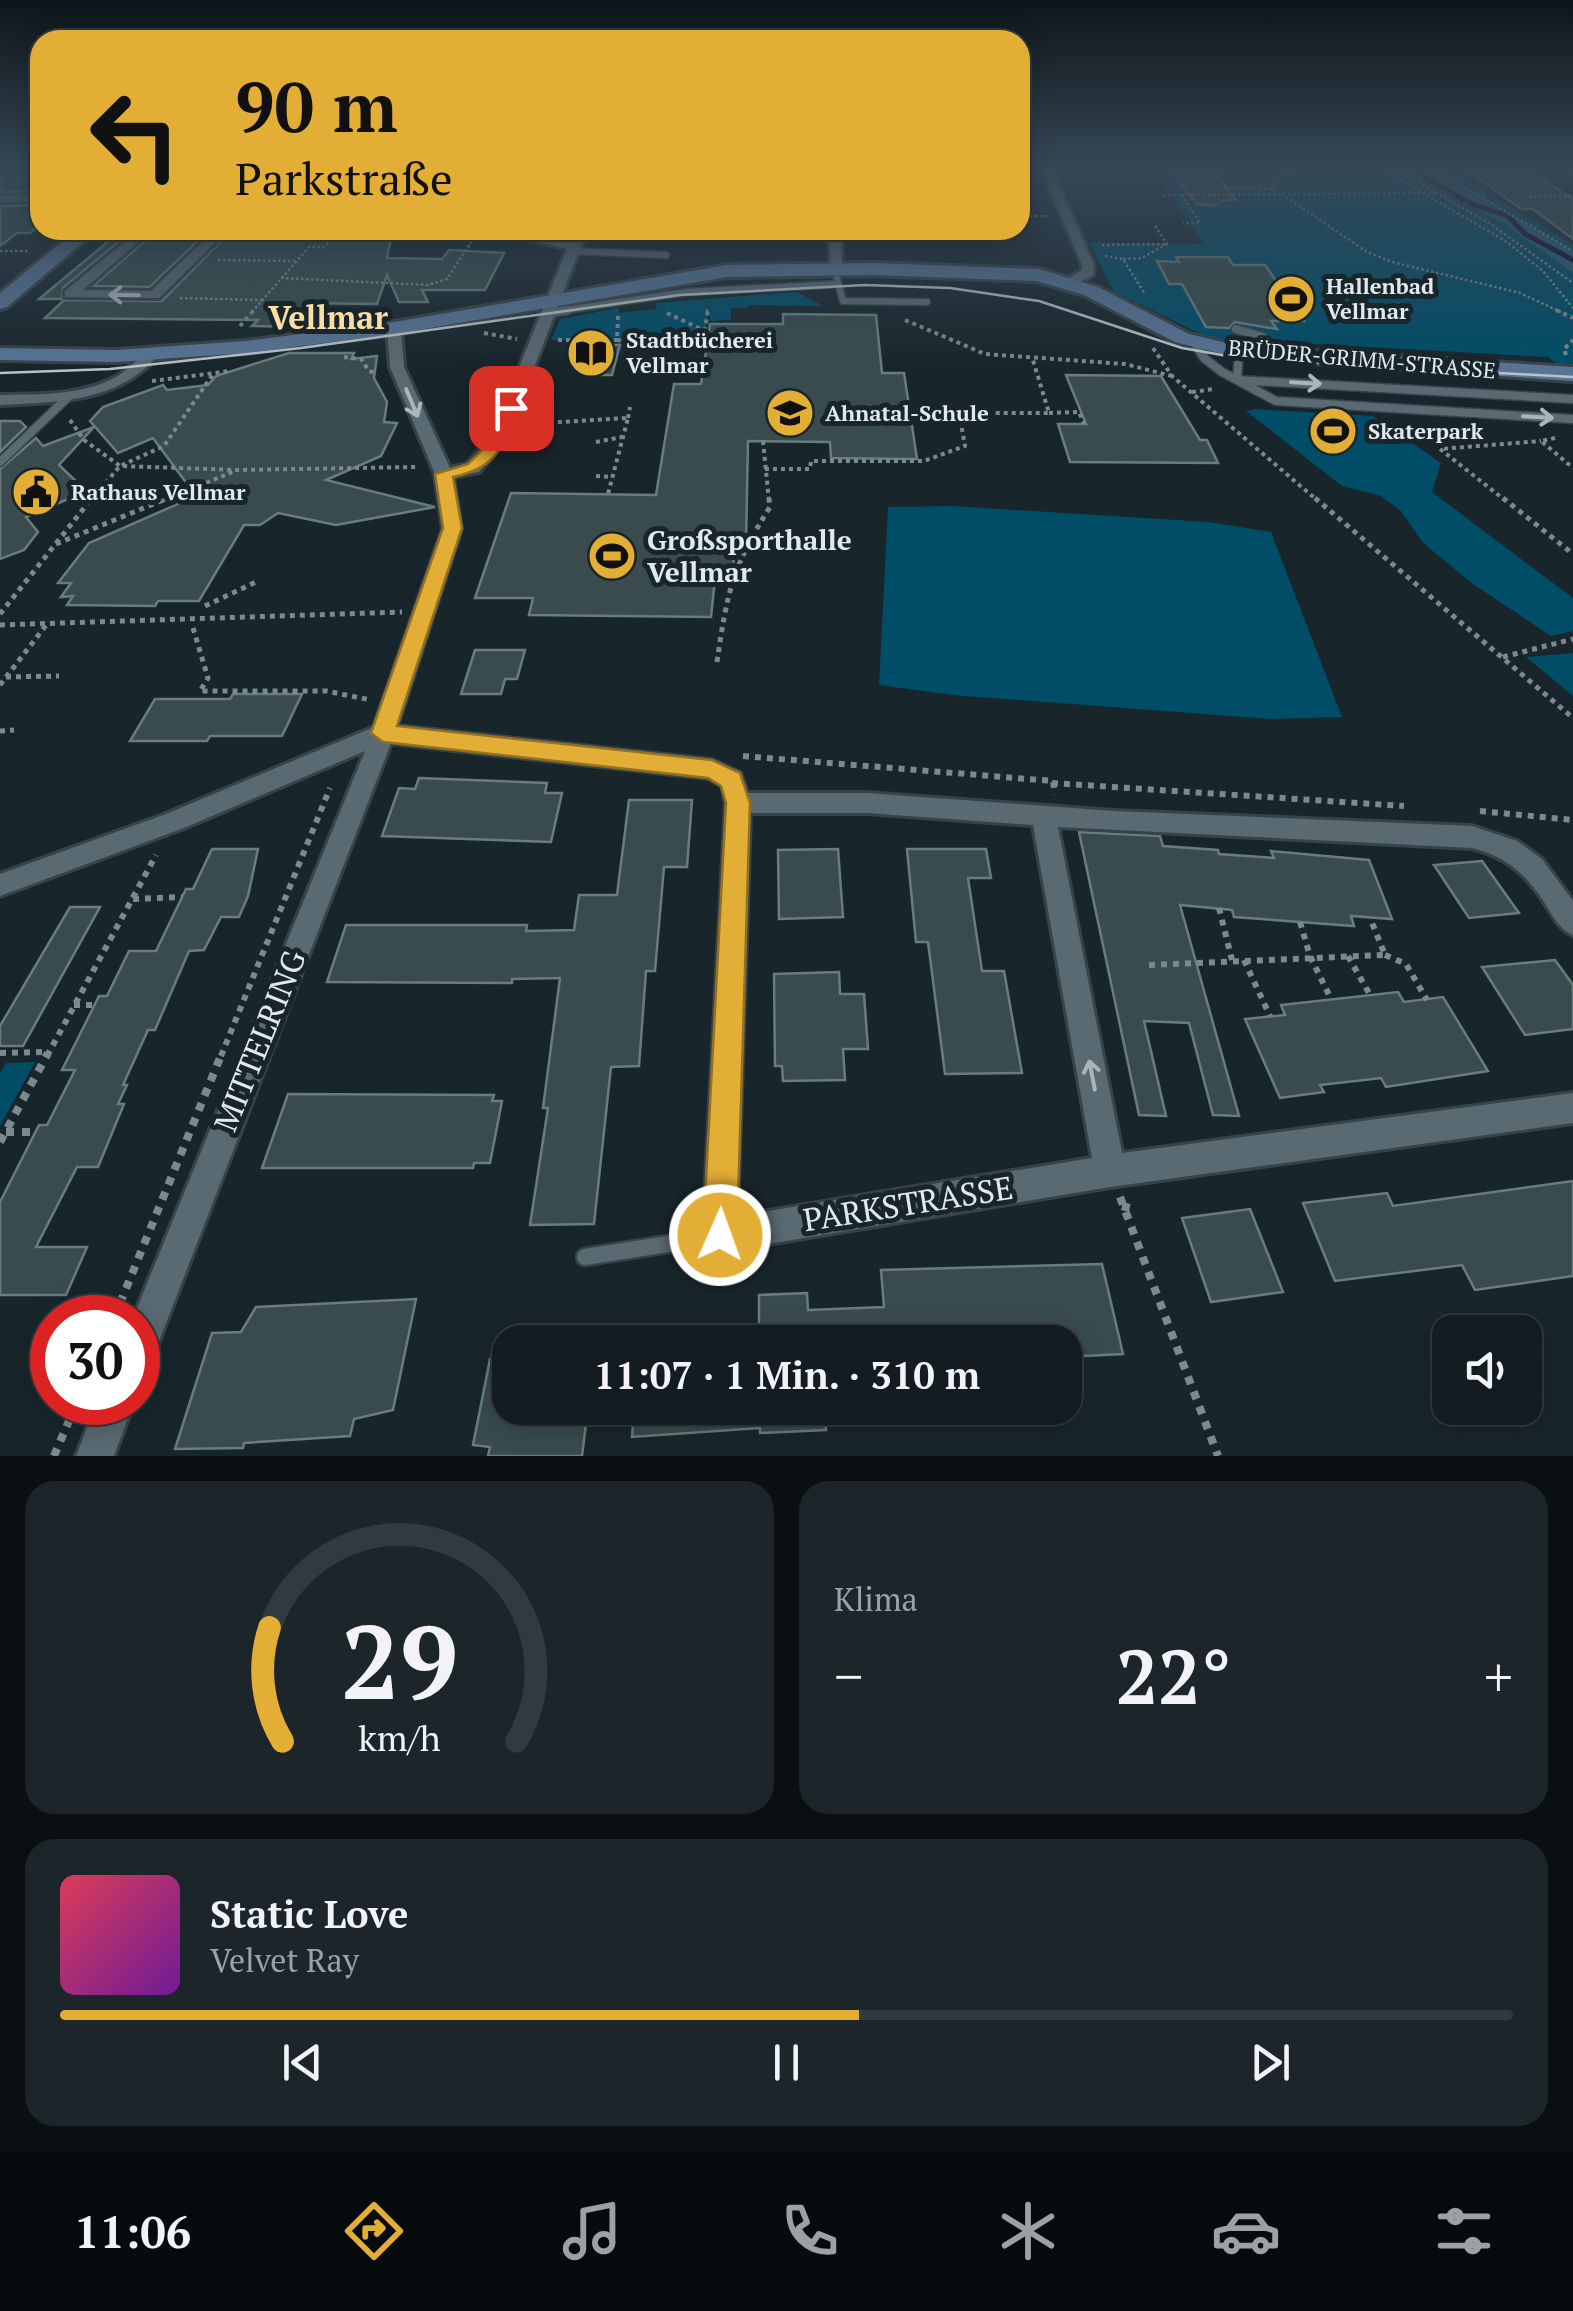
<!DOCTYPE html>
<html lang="de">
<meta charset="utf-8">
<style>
body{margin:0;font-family:"PT Serif",serif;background:#1b252a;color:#f1f3f6;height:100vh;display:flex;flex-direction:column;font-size:38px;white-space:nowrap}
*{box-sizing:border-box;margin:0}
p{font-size:32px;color:#9ca1a5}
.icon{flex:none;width:55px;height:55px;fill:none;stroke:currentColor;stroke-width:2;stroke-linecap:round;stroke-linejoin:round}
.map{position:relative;height:1456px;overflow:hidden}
.drawer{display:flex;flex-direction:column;gap:25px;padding:25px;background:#0a0f12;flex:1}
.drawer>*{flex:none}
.guide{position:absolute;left:30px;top:30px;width:1000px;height:210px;border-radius:30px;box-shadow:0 5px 25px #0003,0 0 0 2px #313a3f;background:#e3ae35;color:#111;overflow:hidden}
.fabs{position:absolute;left:1432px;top:1315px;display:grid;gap:20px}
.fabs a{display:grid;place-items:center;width:110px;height:110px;border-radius:20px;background:#121c21;box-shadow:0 5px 25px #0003,0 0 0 2px #313a3f;font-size:50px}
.speed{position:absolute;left:30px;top:1295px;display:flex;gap:20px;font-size:50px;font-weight:700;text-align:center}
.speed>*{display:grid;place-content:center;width:130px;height:130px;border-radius:50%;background:#121c21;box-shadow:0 5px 25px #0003,0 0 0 2px #313a3f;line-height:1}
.speed .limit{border:15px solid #d22;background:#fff;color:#111}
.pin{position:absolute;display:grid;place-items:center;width:85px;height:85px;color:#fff;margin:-42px;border-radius:20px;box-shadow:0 5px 15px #0006}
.me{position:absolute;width:110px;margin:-55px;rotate:2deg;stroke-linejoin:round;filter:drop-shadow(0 0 8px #0008)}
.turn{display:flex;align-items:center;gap:35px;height:210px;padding:0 40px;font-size:45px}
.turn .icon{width:130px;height:130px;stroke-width:2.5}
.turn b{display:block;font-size:70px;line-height:85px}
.big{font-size:75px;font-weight:700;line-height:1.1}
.drawer .tile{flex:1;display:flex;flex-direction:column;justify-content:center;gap:15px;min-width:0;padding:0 35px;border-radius:30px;background:#1b252a}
.drawer .dial{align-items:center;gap:0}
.dial svg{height:260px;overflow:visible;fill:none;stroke:#313a3f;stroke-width:7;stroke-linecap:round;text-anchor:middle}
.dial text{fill:#f1f3f6;stroke:none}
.song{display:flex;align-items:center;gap:30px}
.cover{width:120px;height:120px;border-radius:15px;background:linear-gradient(135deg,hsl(350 70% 55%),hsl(280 70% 35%))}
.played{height:10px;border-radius:5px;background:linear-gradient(90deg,#e3ae35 55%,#313a3f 55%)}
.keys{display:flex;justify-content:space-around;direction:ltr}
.heat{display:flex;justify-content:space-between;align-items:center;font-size:55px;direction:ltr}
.drawer .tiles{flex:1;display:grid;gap:25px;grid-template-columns:1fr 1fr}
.tile:last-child{grid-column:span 2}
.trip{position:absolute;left:492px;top:1325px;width:590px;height:100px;border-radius:30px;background:#121c21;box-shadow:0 5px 25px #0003,0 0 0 2px #313a3f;font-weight:700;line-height:100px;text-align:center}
.tabs{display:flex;height:160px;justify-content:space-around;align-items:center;background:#070b0d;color:#9ca1a5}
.tabs .icon{width:70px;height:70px}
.tabs .current{color:#e3ae35}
.tabs b{font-size:45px;color:#f1f3f6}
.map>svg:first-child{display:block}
.green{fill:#004d67}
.forest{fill:#256079}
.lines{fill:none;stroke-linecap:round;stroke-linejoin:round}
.stream{stroke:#0f0033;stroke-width:5}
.building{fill:#394b4c;stroke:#697d7d;stroke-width:2.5}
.lane-far2-casing{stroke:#384349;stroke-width:9}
.lane-far1-casing{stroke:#384349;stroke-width:11}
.lane-casing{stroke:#384349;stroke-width:21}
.street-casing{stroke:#384349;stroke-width:6}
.secondary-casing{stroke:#384349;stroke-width:6}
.path-far4{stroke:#7d898e;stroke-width:2.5;stroke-dasharray:2.5 2.5;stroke-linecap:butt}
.path-far3{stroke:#7d898e;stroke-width:4;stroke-dasharray:4 4;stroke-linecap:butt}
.path-far2{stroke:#7d898e;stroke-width:5;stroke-dasharray:5 5;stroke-linecap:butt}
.path-far1{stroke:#7d898e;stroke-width:6;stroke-dasharray:6 6;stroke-linecap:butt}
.path{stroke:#7d898e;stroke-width:8;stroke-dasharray:8 8;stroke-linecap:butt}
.lane-far2{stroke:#5a6a72;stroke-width:6}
.lane-far1{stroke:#5a6a72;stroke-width:8}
.lane{stroke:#5a6a72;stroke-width:16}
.street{fill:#5a6a72;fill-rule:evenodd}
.secondary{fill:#577494;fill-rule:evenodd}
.tram{stroke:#b9c3c7;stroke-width:2.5}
.oneway{stroke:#aab6bc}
.route{fill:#e3ae35;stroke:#947122;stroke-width:2.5}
.labels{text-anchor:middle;stroke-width:10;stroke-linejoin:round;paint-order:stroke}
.far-poi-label{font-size:22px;font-weight:bold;fill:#e0e9ed;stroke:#18262c;text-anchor:start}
.far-street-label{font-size:22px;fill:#e0e9ed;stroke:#18262c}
.poi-label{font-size:28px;font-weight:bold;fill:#e0e9ed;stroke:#18262c;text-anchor:start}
.far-district-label{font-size:32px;font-weight:bold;fill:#fbdea4;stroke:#18262c}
.near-street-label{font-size:32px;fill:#e0e9ed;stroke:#18262c}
</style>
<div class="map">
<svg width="1573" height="1456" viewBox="0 0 1573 1456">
<rect width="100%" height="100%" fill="#18262c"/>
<g class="green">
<path d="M1149 165H1442L1573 245V378L1548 357 1279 342 1268 346 1207 337 1114 292 1089 242 1204 244Z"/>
<path d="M797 292 823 306 748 305V308H731V320L710 321V305L702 347H665L626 340H551L560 319 619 308V313L657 309 655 303Z"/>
<path d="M1255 409 1373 416 1441 463 1432 492 1573 598V631L1551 636 1473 584 1423 543 1401 511 1381 496 1342 486 1246 411Z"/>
<path d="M951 506 1209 522 1271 532 1342 717 1271 719 952 695 879 685 888 507Z"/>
<path d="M1573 653V696L1526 657Z"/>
<path d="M35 1062 0 1126V1074L6 1063Z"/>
</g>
<path class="forest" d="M1392 165H1422L1573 251V273L1504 223Z"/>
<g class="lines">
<path class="stream" d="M1413 165 1426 178 1472 204 1508 216 1525 234 1573 260"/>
</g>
<g class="building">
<path d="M1460 165H1520L1573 199V239L1533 209H1521Z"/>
<path d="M1168 167 1212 168 1236 200H1225L1213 206 1196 203Z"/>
<path d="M0 178H40V191L0 192Z"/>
<path d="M40 205V225L30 233H17L0 246V206Z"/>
<path d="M122 230H133L63 288 62 299H39Z"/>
<path d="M156 231H208L150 287 93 286Z"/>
<path d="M231 231H311L303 239 392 232 387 258 442 259 449 250 504 253 485 290H422L428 302H399L387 275 377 304 303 303 300 327 252 326 258 320 45 318 64 300 162 301Z"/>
<path d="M1176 257H1228L1233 265H1265L1304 321H1271L1277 329 1235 322 1229 328 1206 327 1182 284H1169L1157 261 1179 262Z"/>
<path d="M783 314 876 315 882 373H904L917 459 831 458 830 442 748 441 746 543 735 542 733 570H716L711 617 529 615 533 598H475L511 493 656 495 674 384H701L710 324H783Z"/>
<path d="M594 344 620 345 612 375H584Z"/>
<path d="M289 353H354L351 359 377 356 374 378 387 402 384 422 397 423 381 456 326 480 435 507 336 525 278 513 260 525H244L199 601H158L155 606 67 605 73 596 61 597 71 583H58L89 543 196 496 153 438 118 453 90 421 103 407 163 385 167 390 208 385 216 376Z"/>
<path d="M1066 375 1161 376 1200 440H1207L1218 463 1070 462 1058 424H1086Z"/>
<path d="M0 421H20L26 427 0 452Z"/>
<path d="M94 427 59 465 80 485 66 500 26 517 38 532 24 550 0 559V469L36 438 43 446Z"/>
<path d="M475 650H525L517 679H505L501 694H461Z"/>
<path d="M233 694H302L282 736H210L207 741H130L155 699H230Z"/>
<path d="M419 778 547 783 545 793H562L551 842 382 836 399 788 415 789Z"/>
<path d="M629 800H692L687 867H664L655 971H646L639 1066 611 1067 594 1224 530 1225 548 1108H543L560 978 512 979V983L327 982 346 925H527L526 931 574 930 579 895H617Z"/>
<path d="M1079 832 1160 836 1163 846 1218 850 1219 854 1274 858 1271 851 1369 860 1392 919 1351 916 1354 926 1234 917 1232 910 1180 905 1239 1116 1213 1115 1189 1023 1144 1021 1166 1116 1139 1115Z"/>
<path d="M212 849H258L248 896 239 917H221L204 950 189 951 155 1030H148L123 1085H127L118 1104H124L98 1167H77L36 1247H87L66 1295H0V1202L39 1125H47L75 1070H62L99 996H107L129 951H156L186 889H193Z"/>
<path d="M838 849 843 917 779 919 778 850Z"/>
<path d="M907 849H986L991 878H968L982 971H1004L1022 1073 945 1074 928 942H916Z"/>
<path d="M1482 861 1519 913 1469 918 1434 865Z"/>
<path d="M70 907H100L23 1046H0V1026Z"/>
<path d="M1555 960 1573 985V1029L1525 1035 1482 967Z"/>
<path d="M839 972 840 994H864L868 1049H843L845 1080 783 1081 782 1066H775L774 974Z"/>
<path d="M1398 992 1404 1002 1443 997 1488 1071 1386 1087 1381 1078 1320 1085 1324 1092 1280 1098 1245 1019 1285 1015 1281 1005Z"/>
<path d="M288 1094 494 1095 492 1101H502L490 1163H474L473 1168H262Z"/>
<path d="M1573 1181V1276L1475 1290 1462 1265 1335 1281 1303 1203 1387 1193 1393 1206Z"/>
<path d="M1250 1209 1283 1292 1211 1302 1182 1218Z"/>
<path d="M1102 1264 1123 1354 1065 1357V1342H759V1295L807 1293 808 1310 884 1307 881 1270Z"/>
<path d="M416 1299 393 1410 354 1419 350 1436 244 1443 243 1448 175 1449 212 1333 241 1332 256 1307Z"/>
<path d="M490 1359 510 1360V1408H588L582 1456H488L490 1447 473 1445Z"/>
<path d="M634 1408H825L826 1430 760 1433V1428L632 1437Z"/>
</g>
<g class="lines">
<g class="lane-far2-casing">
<g id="lane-far2">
<path d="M572 251 666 255"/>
<path d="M837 278 843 301 927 302"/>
<path d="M552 312 686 292 837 284"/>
</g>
</g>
<g class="lane-far1-casing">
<g id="lane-far1">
<path d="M547 313 568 310"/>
<path d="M1236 329 1263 337 1278 357"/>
<path d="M1194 342 1204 358 1222 372 1276 401 1573 419"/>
<path d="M1239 352 1237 380 1573 399"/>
<path d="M0 462 68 397"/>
</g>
</g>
<g class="lane-casing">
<path id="lane" d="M585 1257 719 1236"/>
</g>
<g class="street-casing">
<g id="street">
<path d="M1040 165H1050L1094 265 1093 275 1074 285 1062 282 1082 270V265Z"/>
<path d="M1559 165 1573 166V173Z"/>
<path d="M40 195V201L0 202V196Z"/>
<path d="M139 230H152L83 290 151 291 215 230H228L159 298 65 297V291Z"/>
<path d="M488 230H511L570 242 575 230H587L507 438 479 472 453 477 461 529 397 726 712 760 740 773 747 793H867L1114 811 1472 826 1517 841 1542 859 1573 901V935C1558 929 1551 912 1542 899 1524 872 1504 856 1472 848L1058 827 1122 1153 1573 1093V1123L1110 1187 720 1252 708 1247 703 1235 726 803 722 786 708 778 391 743 156 1349 151 1362 138 1367V1318H133L365 751 184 828 0 896V874L166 814 374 727 443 529 435 474 390 367 387 328 394 324 401 328 404 367 450 468 467 464 491 437 567 249ZM750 813H867L1033 825 1092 1158 737 1216Z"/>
<path d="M829 230H841L842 269 836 273 830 269Z"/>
<path d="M153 349 160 353C120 402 59 402 0 405V395C38 394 81 396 116 377 130 369 139 355 153 349Z"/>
<path d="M97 1402H134L114 1456H76Z"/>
</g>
</g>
<g class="secondary-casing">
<g id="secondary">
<path d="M77 230H97L7 307 0 309V293Z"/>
<path d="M873 263 1039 269 1098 287 1189 334 1239 346 1573 367V381L1239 358 1175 342 1084 295 1037 281 873 275 727 277 394 334 246 353 116 362 0 360V348L116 350 246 341 394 322 727 265Z"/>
</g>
</g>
<g class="path-far4">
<path d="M1375 165 1507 242 1543 271 1573 308"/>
<path d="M1388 165 1489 223 1573 283"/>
<path d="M1426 165 1573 251"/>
<path d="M1219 188 1275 189 1272 185 1296 165"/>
<path d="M1282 194 1367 252 1392 262 1520 293 1561 312"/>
<path d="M1163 195 1438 193"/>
<path d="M1181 195 1200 223H1183"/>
<path d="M1524 197 1573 196"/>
<path d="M1020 216H1047"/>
<path d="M1155 226 1167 244"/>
<path d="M1102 245 1167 244 1142 258 1123 259"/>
<path d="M0 251H28"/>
<path d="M1105 256 1123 259 1145 294"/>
<path d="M218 260 295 261"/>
<path d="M281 278 428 285 447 279 472 241"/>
<path d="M180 298 262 300"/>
<path d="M252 312 309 247H324L339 230"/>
<path d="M707 312 708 307"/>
</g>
<g class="path-far3">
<path d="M1556 310 1573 318"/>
<path d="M667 313 705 331"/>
<path d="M618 316 617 340 664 350"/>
<path d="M905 320 985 354 1125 364 1172 376"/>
<path d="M240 326 254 310"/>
<path d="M484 333 517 339"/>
<path d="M558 340H617"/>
<path d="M702 347 708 310"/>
<path d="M1153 348 1172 376 1318 501"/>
<path d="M1566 355 1564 349 1573 340"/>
<path d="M344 357 361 359 369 371 376 373"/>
<path d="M152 381 230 371"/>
<path d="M1192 392 1214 389"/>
<path d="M1049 413 1079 412 1084 424"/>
<path d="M628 418 630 407"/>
<path d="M70 420 84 440 120 466 238 470 416 467"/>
<path d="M526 424 628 418 608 494"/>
<path d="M1555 438 1541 441 1573 468"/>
<path d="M763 441 769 501"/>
<path d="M596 442 622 437"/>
<path d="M765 469H810L811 461H924L965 446 959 413H1049L1032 357"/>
<path d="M596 476 612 477"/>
<path d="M90 501 120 466 164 446 213 374"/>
<path d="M162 501 235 471"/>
<path d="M1506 501 1440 449 1541 441"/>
</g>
<g class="path-far2">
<path d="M1315 498 1573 718"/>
<path d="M1503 498 1573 554"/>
<path d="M56 544 168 498"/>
<path d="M715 574 732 576"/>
<path d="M205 606 256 582"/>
<path d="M0 614 92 498"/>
<path d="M0 625 402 612"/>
<path d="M193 628 208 678 200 691H326L371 700"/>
<path d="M1503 657 1573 639"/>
<path d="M717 662C727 593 732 567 770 507L769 498"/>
<path d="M6 677 59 676"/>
<path d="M0 685 47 624"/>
<path d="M0 731 14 730"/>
</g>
<g class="path-far1">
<path d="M743 756 1053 781 1055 794"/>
<path d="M1052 783 1404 806"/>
<path d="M1480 811 1573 820"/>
<path d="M133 899 182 897"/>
<path d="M1219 908 1232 960"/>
<path d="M1300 922 1310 956 1331 999"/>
<path d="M1385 955 1406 964 1427 1000"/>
<path d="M1348 956 1370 995"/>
<path d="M1244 960 1270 1016"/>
<path d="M1149 965 1385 955 1370 918"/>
<path d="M74 1005H94"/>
<path d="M0 1053 47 1052"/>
<path d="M47 1056 156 855"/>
<path d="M221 1056 330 788"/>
</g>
<g class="path">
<path d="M6 1132H35"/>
<path d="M0 1142 48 1053"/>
<path d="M1120 1197 1218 1456"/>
<path d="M1125 1211 1128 1197"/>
<path d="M114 1318 222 1053"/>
<path d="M54 1456 77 1402"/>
</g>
<use href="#lane-far2" class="lane-far2"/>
<use href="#lane-far1" class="lane-far1"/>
<use href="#lane" class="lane"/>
<use href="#street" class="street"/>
<use href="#secondary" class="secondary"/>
<path class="tram" d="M0 373 110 369 301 348 680 295 865 285 950 288 1039 301 1182 348 1245 359 1573 377"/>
</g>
<defs><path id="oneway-shaft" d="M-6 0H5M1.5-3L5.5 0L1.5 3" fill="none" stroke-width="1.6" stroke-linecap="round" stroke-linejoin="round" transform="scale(2.5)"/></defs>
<g class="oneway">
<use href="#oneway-shaft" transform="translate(124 295) rotate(-179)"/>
<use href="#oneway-shaft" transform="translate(1306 383) rotate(3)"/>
<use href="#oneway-shaft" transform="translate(412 403) rotate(67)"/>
<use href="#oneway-shaft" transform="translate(1538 417) rotate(3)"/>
<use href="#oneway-shaft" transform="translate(1092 1075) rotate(-101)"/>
</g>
<linearGradient id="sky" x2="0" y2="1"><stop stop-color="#0d1518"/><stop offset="0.45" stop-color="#374756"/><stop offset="1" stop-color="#374756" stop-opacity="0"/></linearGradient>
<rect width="1573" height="368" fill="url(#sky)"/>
<path class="route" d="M505 404 519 408C502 446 498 468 453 477L462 528 397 726 712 760 740 773 750 803 737 1235 732 1247 720 1252 708 1247 703 1235 726 803 721 786 708 778 383 742 371 733 443 528 435 474 468 464 484 448Z"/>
<defs>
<g id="stadium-disc" transform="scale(2.5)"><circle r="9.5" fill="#e3ae35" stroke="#18262c"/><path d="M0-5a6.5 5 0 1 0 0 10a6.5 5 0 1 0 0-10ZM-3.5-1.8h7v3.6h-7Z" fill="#111"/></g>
<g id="library-disc" transform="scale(2.5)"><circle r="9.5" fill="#e3ae35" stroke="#18262c"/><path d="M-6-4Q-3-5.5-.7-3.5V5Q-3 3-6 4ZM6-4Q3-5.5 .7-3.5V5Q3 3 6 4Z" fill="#111"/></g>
<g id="school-disc" transform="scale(2.5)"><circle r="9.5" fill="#e3ae35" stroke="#18262c"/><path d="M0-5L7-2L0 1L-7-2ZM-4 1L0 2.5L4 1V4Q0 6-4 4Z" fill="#111"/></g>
<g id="civic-disc" transform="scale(2.5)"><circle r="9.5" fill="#e3ae35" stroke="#18262c"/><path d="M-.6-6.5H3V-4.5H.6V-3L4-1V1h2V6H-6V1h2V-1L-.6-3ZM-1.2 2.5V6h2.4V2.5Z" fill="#111"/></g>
</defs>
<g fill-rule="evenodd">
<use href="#stadium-disc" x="1291" y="299"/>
<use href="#library-disc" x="591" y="353"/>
<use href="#school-disc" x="790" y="413"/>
<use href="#stadium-disc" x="1333" y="431"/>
<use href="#civic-disc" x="36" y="492"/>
<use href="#stadium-disc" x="612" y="556"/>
</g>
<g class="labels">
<g class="far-poi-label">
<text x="1326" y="294">Hallenbad<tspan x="1326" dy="25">Vellmar</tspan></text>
<text x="626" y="348">Stadtbücherei<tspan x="626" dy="25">Vellmar</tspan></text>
<text x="825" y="421">Ahnatal-Schule</text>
<text x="1368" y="439">Skaterpark</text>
<text x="71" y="500">Rathaus Vellmar</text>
</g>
<g class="far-street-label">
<text transform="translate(1362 359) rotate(5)" y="8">BRÜDER-GRIMM-STRASSE</text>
</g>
<g class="poi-label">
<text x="647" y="550">Großsporthalle<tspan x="647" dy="32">Vellmar</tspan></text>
</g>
<g class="far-district-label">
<text x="328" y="329">Vellmar</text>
</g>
<g class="near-street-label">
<text transform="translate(260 1041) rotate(-68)" y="11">MITTELRING</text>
<text transform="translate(908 1204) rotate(-9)" y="11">PARKSTRASSE</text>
</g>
</g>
</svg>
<div class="fabs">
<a><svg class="icon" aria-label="sound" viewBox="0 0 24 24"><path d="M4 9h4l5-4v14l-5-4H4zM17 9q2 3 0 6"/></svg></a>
</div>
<div class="speed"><div class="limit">30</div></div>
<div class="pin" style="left:511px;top:408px;background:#d93025"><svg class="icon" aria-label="arrive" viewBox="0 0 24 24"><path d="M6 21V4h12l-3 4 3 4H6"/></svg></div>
<svg class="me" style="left:720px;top:1235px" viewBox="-20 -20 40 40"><circle r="17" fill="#e3ae35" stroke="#fff" stroke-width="3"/><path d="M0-11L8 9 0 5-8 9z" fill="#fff"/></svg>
<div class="trip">11:07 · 1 Min. · 310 m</div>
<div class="guide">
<div class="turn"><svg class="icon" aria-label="left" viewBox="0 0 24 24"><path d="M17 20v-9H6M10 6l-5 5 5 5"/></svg><div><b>90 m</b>Parkstraße</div></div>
</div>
</div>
<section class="drawer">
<div class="tiles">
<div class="tile dial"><svg viewBox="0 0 100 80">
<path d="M14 69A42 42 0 1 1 86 69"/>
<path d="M14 69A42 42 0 0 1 10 34" stroke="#e3ae35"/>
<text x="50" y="56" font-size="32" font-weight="700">29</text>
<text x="50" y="72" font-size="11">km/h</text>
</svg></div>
<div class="tile"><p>Klima</p>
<div class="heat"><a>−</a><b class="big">22°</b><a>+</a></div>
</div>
<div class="tile">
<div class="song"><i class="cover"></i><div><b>Static Love</b><p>Velvet Ray</p></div></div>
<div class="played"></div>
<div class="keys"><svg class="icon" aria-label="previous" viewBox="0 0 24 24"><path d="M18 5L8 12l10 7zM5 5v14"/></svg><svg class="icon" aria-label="pause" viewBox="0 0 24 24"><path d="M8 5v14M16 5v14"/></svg><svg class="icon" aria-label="next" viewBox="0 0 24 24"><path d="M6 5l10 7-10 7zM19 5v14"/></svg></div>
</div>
</div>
</section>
<nav class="tabs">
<b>11:06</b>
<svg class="icon current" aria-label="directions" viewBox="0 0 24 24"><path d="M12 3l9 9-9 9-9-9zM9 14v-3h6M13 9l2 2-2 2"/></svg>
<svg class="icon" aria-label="music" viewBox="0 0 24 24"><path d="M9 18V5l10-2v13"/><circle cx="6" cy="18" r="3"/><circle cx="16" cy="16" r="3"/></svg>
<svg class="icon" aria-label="phone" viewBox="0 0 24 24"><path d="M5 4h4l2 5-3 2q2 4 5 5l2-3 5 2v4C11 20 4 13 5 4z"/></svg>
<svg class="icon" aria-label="climate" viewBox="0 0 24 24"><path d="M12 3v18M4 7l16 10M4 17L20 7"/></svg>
<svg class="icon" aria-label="car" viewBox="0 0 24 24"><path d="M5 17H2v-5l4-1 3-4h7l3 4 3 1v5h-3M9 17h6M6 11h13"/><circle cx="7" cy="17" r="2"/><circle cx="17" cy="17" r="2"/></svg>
<svg class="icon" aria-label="filters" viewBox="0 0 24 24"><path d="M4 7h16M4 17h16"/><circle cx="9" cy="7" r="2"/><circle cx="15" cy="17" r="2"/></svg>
</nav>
